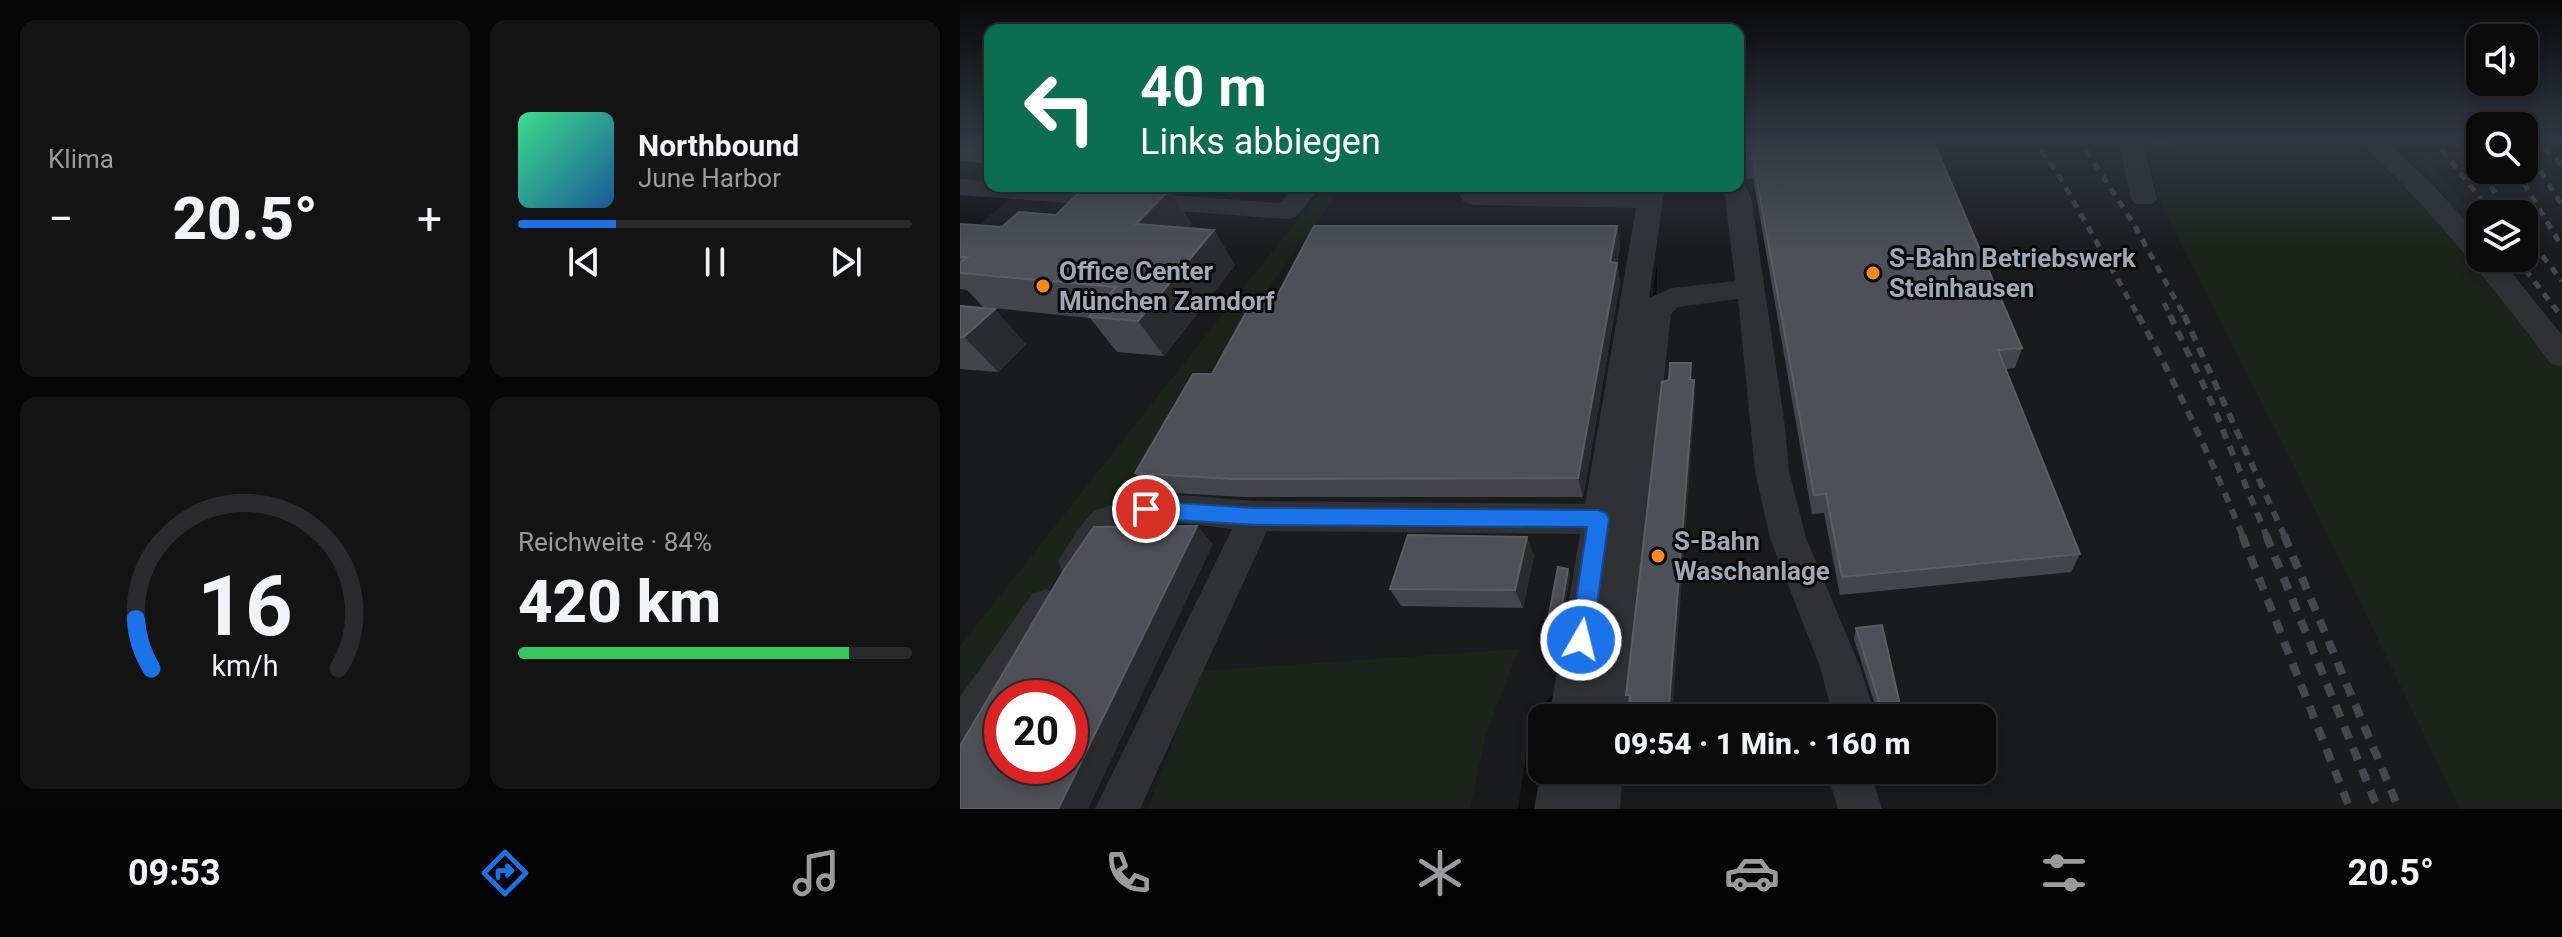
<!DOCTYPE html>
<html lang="de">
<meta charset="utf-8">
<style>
body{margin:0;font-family:Roboto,sans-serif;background:#141415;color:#f1f3f6;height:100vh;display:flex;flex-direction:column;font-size:30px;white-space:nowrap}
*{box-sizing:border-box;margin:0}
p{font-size:26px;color:#9a9b9d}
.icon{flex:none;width:44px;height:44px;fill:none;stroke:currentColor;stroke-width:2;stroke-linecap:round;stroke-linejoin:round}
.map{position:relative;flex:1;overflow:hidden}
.drawer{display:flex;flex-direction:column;gap:20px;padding:20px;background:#060607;width:960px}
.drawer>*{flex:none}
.banner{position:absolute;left:24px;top:24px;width:760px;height:168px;border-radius:16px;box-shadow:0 4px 12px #0003,0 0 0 2px #2b2b2d;background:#0b6e4f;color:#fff;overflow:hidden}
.tools{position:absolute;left:1506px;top:24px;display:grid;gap:16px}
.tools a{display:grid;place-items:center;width:72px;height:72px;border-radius:16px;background:#0b0b0c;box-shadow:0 4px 12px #0003,0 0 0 2px #2b2b2d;font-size:40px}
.speed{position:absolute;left:24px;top:680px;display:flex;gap:16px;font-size:40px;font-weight:700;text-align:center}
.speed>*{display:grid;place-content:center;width:104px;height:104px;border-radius:50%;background:#0b0b0c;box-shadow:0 4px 12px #0003,0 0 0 2px #2b2b2d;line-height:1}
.speed .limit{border:12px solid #d22;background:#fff;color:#111}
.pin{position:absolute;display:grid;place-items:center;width:68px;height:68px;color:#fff;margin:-34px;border:4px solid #fff;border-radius:50%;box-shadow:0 2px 8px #0007}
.me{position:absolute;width:88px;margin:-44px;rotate:8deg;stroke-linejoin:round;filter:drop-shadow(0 0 6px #0008)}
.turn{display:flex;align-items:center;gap:28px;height:168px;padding:0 24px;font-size:36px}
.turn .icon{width:104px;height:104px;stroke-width:2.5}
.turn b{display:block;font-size:56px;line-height:68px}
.big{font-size:60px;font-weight:800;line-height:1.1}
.drawer .card{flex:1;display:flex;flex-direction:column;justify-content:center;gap:12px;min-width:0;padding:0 28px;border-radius:16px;background:#141415}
.drawer .dial{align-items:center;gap:0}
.dial svg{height:208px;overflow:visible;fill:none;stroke:#2b2b2d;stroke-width:7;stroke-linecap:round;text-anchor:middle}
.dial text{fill:#f1f3f6;stroke:none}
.song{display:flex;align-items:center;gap:24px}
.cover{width:96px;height:96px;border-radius:12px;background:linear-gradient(135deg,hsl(150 70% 55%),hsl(210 70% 35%))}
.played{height:8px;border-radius:4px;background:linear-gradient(90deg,#1a73e8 25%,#2b2b2d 25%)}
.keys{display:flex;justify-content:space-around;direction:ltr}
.heat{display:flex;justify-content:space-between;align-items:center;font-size:44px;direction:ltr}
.charge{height:12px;border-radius:6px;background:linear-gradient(90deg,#34c759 84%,#2b2b2d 0)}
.drawer .tiles{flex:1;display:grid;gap:20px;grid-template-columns:repeat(2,1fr)}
.trip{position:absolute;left:568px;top:704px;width:468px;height:80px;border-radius:16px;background:#0b0b0c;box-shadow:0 4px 12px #0003,0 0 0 2px #2b2b2d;font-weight:800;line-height:80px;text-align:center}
.menu{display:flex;height:128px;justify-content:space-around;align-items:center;background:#040405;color:#9a9b9d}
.menu .icon{width:56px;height:56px}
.menu .selected{color:#1a73e8}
.menu b{font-size:36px;color:#f1f3f6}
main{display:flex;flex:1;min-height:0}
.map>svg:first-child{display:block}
.built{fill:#1a1b1d;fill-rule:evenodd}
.green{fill:#1b231b}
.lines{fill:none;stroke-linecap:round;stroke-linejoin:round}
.minor{fill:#2f3135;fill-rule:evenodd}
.rail-far2{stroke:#44484d;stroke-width:5;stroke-dasharray:8 7;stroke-linecap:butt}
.rail-far1{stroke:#44484d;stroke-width:6;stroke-dasharray:10 8;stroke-linecap:butt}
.rail{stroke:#44484d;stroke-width:8;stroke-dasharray:13 10;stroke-linecap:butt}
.wall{fill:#43454b}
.shaded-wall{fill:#2a2b2f}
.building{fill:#4d5056;stroke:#595e65;stroke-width:2;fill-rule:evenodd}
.route{fill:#1a73e8;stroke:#114b97;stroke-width:2}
.poi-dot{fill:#ff8a18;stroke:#0a0a0b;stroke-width:3}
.labels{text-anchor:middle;stroke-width:6;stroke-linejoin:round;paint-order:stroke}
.poi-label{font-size:26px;font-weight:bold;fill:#9ea8b3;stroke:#0a0a0b;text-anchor:start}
</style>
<main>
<section class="drawer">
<div class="tiles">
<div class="card"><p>Klima</p>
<div class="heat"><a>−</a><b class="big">20.5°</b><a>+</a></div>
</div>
<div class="card">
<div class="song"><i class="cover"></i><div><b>Northbound</b><p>June Harbor</p></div></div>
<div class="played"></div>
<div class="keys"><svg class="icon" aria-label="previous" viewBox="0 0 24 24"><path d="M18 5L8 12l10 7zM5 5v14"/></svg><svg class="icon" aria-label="pause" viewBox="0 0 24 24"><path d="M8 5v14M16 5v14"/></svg><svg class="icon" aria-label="next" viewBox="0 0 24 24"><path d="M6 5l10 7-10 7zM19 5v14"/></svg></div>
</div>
<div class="card dial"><svg viewBox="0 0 100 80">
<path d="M14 69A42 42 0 1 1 86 69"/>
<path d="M14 69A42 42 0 0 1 8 50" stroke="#1a73e8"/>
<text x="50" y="56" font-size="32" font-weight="700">16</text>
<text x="50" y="72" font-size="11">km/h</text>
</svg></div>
<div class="card"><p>Reichweite · 84%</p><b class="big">420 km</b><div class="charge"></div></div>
</div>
</section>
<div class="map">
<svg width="1602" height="809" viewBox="0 0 1602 809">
<rect width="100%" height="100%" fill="#0f0f10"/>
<path class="built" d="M0 138H30V186H778V138H1520V170H1564V138H1602V809H649L653 770H1022V718H645L644 638 572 717 558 809H0V242L50 198 0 196ZM1520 214H1564V258H1520ZM697 265V352L652 582 694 283ZM42 698H110V766H42Z"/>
<g class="green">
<path d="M1182 138H1383L1430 170 1484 218 1602 366V809H1500L1333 464 1201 205Z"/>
<path d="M1442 138H1452L1520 226V243Z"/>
<path d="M364 186H383L0 711V646Z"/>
<path d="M559 649 526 734 510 809H188L239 671Z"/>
</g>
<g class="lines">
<g class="minor">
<path d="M1158 138H1182L1197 199 1193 204H1175L1171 199Z"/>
<path d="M1407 139H1423L1470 182 1520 236V258H1540L1602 335V367L1591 364C1533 287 1477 216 1407 149L1403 144Z"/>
<path d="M0 179 30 182V186H90L320 203 335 186H361L336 217 327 219 0 195Z"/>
<path d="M778 180 782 181 791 196 825 427 829 471 846 538 900 667 913 709 912 718H870L871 709 860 667 810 538 795 471 778 299 718 307 711 314 667 718H589L620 534 307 531 180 809H135L272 529C243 526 187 515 162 531 137 547 138 585 103 572L98 561 118 529 134 511 178 496 218 495 296 501 625 504 676 208 513 205 504 202 500 197 503 186H529L528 189 678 193 679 186H705L689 298 712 288 775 281 765 196 760 186H778Z"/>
<path d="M86 589 100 594 105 606 100 618 48 698H42C42 719 18 747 0 754V697L72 594Z"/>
<path d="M582 766V770H663L660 809H574Z"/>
<path d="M866 770H910L922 809H878Z"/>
</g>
<g class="rail-far2">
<path d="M1072 138 1097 172 1179 317"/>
<path d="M1118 138 1173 223 1225 317"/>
<path d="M1472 138 1533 214"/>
<path d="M1495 138 1551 214"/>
<path d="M1574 138 1602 166"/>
<path d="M1564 146 1602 205"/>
<path d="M1556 170 1602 247"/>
<path d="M1564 232 1602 281"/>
<path d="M1556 258 1602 317"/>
<path d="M1204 303 1211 317"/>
</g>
<g class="rail-far1">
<path d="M1178 315C1218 387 1252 460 1283 537"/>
<path d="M1210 315 1251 401 1307 537"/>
<path d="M1224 315 1325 537"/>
</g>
<g class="rail">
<path d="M1282 535 1390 809"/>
<path d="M1306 535 1418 809"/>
<path d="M1324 535 1439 809"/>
</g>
</g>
<g class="wall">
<path d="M0 138H30V164L0 161Z"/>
<path d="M778 138 1062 348 1055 368 1046 369 1120 554 1111 572 880 595 864 513 852 514 793 178 787 179 786 173 779 174Z"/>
<path d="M1190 138H1213L1210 147 1190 144Z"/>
<path d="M210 189 231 224 227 228 254 230 275 265 204 356 157 352 130 318 23 307 7 290 0 289V224L42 227Z"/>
<path d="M657 226 660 246 657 263 660 282 623 497H286L192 492 175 473 252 374 315 300Z"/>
<path d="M0 306 66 344 38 372 0 369Z"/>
<path d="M574 555 563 608 441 606 430 589Z"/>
<path d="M610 575 598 645 587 647 584 641Z"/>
<path d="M896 628 942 714 940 718H911L913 711 916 708 894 639Z"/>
</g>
<g class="shaded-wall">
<path d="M210 189 231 224 200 260 176 224Z"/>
<path d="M657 226 660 246 656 266 657 263 660 282 623 497 618 478Z"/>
<path d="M254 230 275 265 204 356 178 321Z"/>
<path d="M35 309 66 344 38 372 4 337Z"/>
<path d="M734 380 735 400 712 718H708Z"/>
<path d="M237 526 253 544 128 809H98Z"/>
<path d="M567 537 574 555 563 608 555 590Z"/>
<path d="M608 569 610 575 598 645 596 640Z"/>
</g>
<g class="building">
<path d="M778 138H972L1062 348 1038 350 1120 554 882 577 866 494 854 495 793 159H786L785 154H778Z"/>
<path d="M126 186H174L210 189 176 224 254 230 178 321 129 317 156 287 0 273V263L7 257H0V224L42 227 59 212 96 215Z"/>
<path d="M354 226H657L650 262 657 263 618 478 272 479 175 473 233 374H252L293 300H315Z"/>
<path d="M0 306 35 309 4 337H0Z"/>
<path d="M710 363H731L730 380H734L708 718H668L670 695H666L702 382 709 380Z"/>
<path d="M237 526 98 809H0V746L104 570 134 527ZM42 698H110V766H42Z"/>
<path d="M448 535 567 537 555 590 430 589Z"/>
<path d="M598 567 608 569 596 640 584 641Z"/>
<path d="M922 625 942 714 914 717 913 711 918 708V698L896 628Z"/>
</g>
<linearGradient id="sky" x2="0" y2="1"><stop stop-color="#080809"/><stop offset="0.55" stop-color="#313742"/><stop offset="1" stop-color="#313742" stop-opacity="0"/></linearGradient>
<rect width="1602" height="252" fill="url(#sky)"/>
<path class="route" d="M186 501 296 508 638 510 646 513 649 519 632 640 629 647 621 650 613 647 610 640 627 527 296 525 186 518 178 515 176 509 178 503Z"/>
<g class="poi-dot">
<circle cx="913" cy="273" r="8"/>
<circle cx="83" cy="286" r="8"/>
<circle cx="698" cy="556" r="8"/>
</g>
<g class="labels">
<g class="poi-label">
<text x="929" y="267">S-Bahn Betriebswerk<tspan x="929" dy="30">Steinhausen</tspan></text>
<text x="99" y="280">Office Center<tspan x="99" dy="30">München Zamdorf</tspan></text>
<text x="714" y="550">S-Bahn<tspan x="714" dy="30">Waschanlage</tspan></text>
</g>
</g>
</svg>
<div class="tools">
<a><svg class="icon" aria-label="sound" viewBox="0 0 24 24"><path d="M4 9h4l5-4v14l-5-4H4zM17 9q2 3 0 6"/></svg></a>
<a><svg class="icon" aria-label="search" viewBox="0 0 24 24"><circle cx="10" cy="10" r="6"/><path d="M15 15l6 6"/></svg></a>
<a><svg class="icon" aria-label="layers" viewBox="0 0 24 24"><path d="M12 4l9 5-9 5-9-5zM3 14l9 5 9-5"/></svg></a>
</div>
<div class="speed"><div class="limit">20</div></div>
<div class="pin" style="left:186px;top:509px;background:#d93025"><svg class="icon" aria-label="arrive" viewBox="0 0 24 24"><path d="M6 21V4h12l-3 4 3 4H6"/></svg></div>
<svg class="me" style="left:621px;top:640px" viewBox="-20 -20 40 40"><circle r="17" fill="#1a73e8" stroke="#fff" stroke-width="3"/><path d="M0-11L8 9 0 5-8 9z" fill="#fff"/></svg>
<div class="trip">09:54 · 1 Min. · 160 m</div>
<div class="banner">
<div class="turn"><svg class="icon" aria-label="left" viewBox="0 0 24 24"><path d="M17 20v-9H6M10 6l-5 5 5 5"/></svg><div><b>40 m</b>Links abbiegen</div></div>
</div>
</div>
</main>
<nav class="menu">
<b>09:53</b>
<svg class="icon selected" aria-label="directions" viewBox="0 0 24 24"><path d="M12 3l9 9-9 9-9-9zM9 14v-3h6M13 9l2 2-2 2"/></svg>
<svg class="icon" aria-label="music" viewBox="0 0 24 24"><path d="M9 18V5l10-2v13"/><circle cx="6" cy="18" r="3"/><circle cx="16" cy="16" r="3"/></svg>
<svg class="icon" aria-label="phone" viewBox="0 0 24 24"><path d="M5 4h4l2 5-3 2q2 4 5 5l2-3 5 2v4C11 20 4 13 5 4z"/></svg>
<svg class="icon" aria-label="climate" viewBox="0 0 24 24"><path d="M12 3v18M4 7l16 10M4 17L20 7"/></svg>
<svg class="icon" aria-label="car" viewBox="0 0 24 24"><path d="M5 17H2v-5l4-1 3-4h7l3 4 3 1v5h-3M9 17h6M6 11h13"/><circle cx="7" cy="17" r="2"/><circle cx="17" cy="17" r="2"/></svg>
<svg class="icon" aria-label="filters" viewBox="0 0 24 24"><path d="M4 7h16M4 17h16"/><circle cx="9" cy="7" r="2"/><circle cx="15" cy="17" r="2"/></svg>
<b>20.5°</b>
</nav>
